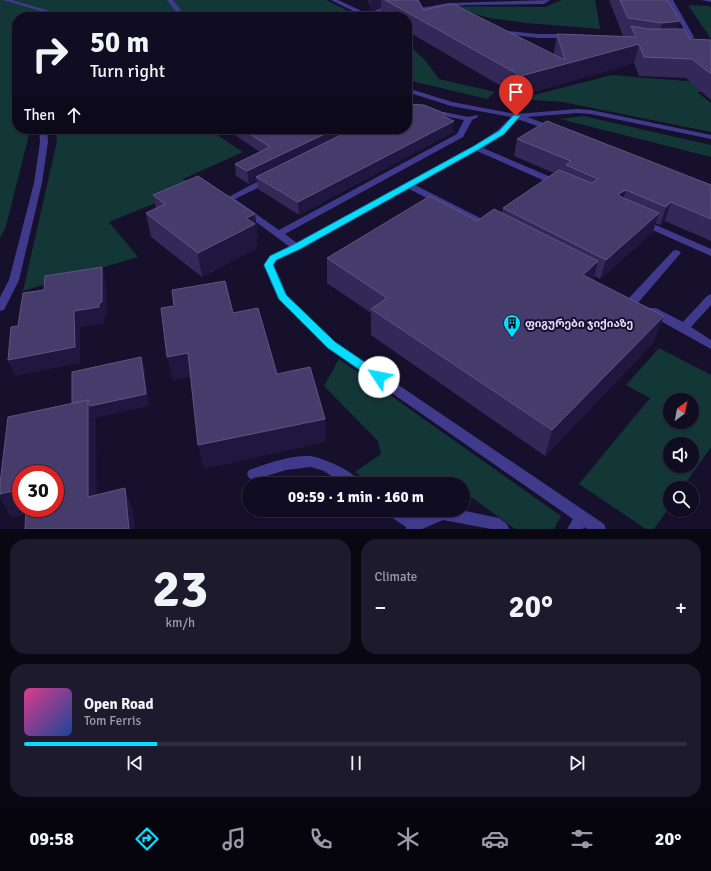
<!DOCTYPE html>
<meta charset="utf-8">
<style>
body{margin:0;font-family:Signika,"Noto Sans Georgian",sans-serif;background:#1e1a2e;color:#f1f3f6;height:100vh;display:flex;flex-direction:column;font-size:15px;white-space:nowrap}
*{box-sizing:border-box;margin:0}
p{font-size:13px;color:#9c9ba5}
.icon{flex:none;width:22px;height:22px;fill:none;stroke:currentColor;stroke-width:2;stroke-linecap:round;stroke-linejoin:round}
.map{position:relative;height:529px;overflow:hidden}
.sheet{display:flex;flex-direction:column;gap:10px;padding:10px;background:#090712;flex:1}
.sheet>*{flex:none}
.hud{position:absolute;left:12px;top:12px;width:400px;height:122px;border-radius:16px;box-shadow:0 1px 3px #0004,0 0 0 1px #302c3f;background:#100c21;color:#f1f3f6;overflow:hidden}
.needle{width:26px;rotate:32deg}
.fabs{position:absolute;left:663px;top:393px;display:grid;gap:8px}
.fabs a{display:grid;place-items:center;width:36px;height:36px;border-radius:50%;background:#100c21;box-shadow:0 1px 3px #0004,0 0 0 1px #302c3f;font-size:20px}
.speed{position:absolute;left:12px;top:465px;display:flex;gap:8px;font-size:20px;font-weight:700;text-align:center}
.speed>*{display:grid;place-content:center;width:52px;height:52px;border-radius:50%;background:#100c21;box-shadow:0 1px 3px #0004,0 0 0 1px #302c3f;line-height:1}
.speed .limit{border:6px solid #d22;background:#fff;color:#111}
.pin{position:absolute;display:grid;place-items:center;width:34px;height:34px;color:#fff;margin:-41px -17px;border-radius:50% 50% 50% 0;rotate:-45deg;box-shadow:0 0 4px #0007}
.pin .icon{rotate:45deg}
.me{position:absolute;width:44px;margin:-22px;rotate:304deg;stroke-linejoin:round;filter:drop-shadow(0 0 3px #0008)}
.turn{display:flex;align-items:center;gap:14px;height:84px;padding:0 12px;font-size:18px}
.turn .icon{width:52px;height:52px;stroke-width:2.5}
.turn b{display:block;font-size:28px;line-height:34px}
.then{display:flex;align-items:center;height:38px;padding:0 12px;background:#0003;gap:8px;font-size:15px}
.big{font-size:30px;font-weight:800;line-height:1.1}
.sheet .tile{flex:1;display:flex;flex-direction:column;justify-content:center;gap:6px;min-width:0;padding:0 14px;border-radius:16px;background:#1e1a2e}
.sheet .dial{align-items:center;gap:0}
.dial b{font-size:52px;line-height:1}
.song{display:flex;align-items:center;gap:12px}
.cover{width:48px;height:48px;border-radius:6px;background:linear-gradient(135deg,hsl(330 70% 55%),hsl(220 70% 35%))}
.played{height:4px;border-radius:2px;background:linear-gradient(90deg,#07ddff 20%,#302c3f 20%)}
.keys{display:flex;justify-content:space-around;direction:ltr}
.heat{display:flex;justify-content:space-between;align-items:center;font-size:22px;direction:ltr}
.sheet .tiles{flex:1;display:grid;gap:10px;grid-template-columns:1fr 1fr}
.tile:last-child{grid-column:span 2}
.trip{position:absolute;left:242px;top:477px;width:228px;height:40px;border-radius:20px;background:#100c21;box-shadow:0 1px 3px #0004,0 0 0 1px #302c3f;font-weight:800;line-height:40px;text-align:center}
.dock{display:flex;height:64px;justify-content:space-around;align-items:center;background:#06050d;color:#9c9ba5}
.dock .icon{width:28px;height:28px}
.dock .active{color:#07ddff}
.dock b{font-size:18px;color:#f1f3f6}
.map>svg:first-child{display:block}
.green{fill:#133636;fill-rule:evenodd}
.lines{fill:none;stroke-linecap:round;stroke-linejoin:round}
.minor{fill:#403a8c;fill-rule:evenodd}
.wall{fill:#342859}
.shaded-wall{fill:#201740}
.building{fill:#463c6b;stroke:#5e5582}
.route{fill:#07ddff;stroke:#0590a6}
.labels{text-anchor:middle;stroke-width:4;stroke-linejoin:round;paint-order:stroke}
.poi-label{font-size:11px;font-weight:bold;fill:#e0dbff;stroke:#16102c;text-anchor:start}
</style>
<div class="map">
<svg width="711" height="529" viewBox="0 0 711 529">
<rect width="100%" height="100%" fill="#16102c"/>
<g class="green">
<path d="M0 0H326L361 17H17V129H28V139L6 226 0 238Z"/>
<path d="M562 0H595L600 29 526 23 489 18 449 6 545 7Z"/>
<path d="M688 5 710 6 711 8V39Z"/>
<path d="M407 44 424 59 439 79 495 92 487 99 407 80Z"/>
<path d="M612 75 711 83V91L697 92 711 103V132L563 102 518 99Z"/>
<path d="M583 116 711 145V157L560 119Z"/>
<path d="M55 129H208L243 152 183 179 195 187 109 222 138 257 23 291 57 141Z"/>
<path d="M659 348 711 375V447L682 488H670V506L654 529H646L579 484 650 398 626 385ZM670 400H692V422H670ZM670 444H692V466H670Z"/>
<path d="M339 359 561 516 554 529H515L463 491V484H453L443 477 435 484H372L355 472 381 454 378 441 324 386Z"/>
</g>
<g class="lines">
<g class="minor">
<path d="M3 0H12L70 17H61Z"/>
<path d="M167 0H173L186 17H180Z"/>
<path d="M331 0H338L368 14C376 10 389 3 397 8L385 11 373 17H365Z"/>
<path d="M550 0 544 4 465 5 418 11 415 9 449 3Z"/>
<path d="M667 0H673L694 37 693 38 680 44 675 43 688 36Z"/>
<path d="M702 0H711V2Z"/>
<path d="M499 30 538 34H570L573 36 570 38H538L497 33V31Z"/>
<path d="M407 88 452 102 516 114 577 109 591 110 711 135V139L591 114 577 113 527 117 555 127V131H552L517 119 504 134 483 148 560 181 561 183 560 185H554L477 151 415 185 492 224 494 226 492 228H486L409 189 300 249 277 260 274 265 287 295 335 342 604 524 606 529H587L584 527 583 529H567L573 519 327 348 278 299 264 265 270 256 290 247 225 199 266 177H272L273 179 272 181 235 199 279 230 457 134 464 120 444 116 407 115V111L444 112 468 117 477 115 478 117 472 120 463 137 285 234 297 243 474 146 498 130 511 117 451 106 407 92Z"/>
<path d="M39 129H47L48 142 42 183 19 280 4 310 0 311V297L9 280 34 183 40 142Z"/>
<path d="M642 219 711 249V256L639 224 637 222 639 220Z"/>
<path d="M676 250 679 251 681 253 679 255 637 304H629L628 301 629 298 673 251Z"/>
<path d="M711 294V305L691 327 711 340V349L648 314 647 311 648 308H656L683 322 707 296Z"/>
<path d="M311 456C325 459 355 471 361 484H343L324 471 311 467 286 470 254 480 249 478 247 474 249 470C269 463 290 455 311 456Z"/>
<path d="M386 510H405L416 518 434 510H461L499 518 507 524 509 529H491L443 520 422 529H406V527L388 515Z"/>
</g>
</g>
<g class="wall">
<path d="M368 0H418L424 10 554 55V52L557 34 626 36H623L609 0H667L677 29 690 39 711 40V100L686 78 639 76 634 63 518 96 407 31V17H384L380 15 381 7 370 11V5Z"/>
<path d="M408 105 446 117 453 132 299 215 258 189 257 180 249 184 236 176 235 164 260 152 226 129H407Z"/>
<path d="M517 139 711 185V241L665 221 660 225 655 223 653 232 600 279 595 276 593 280 654 342 545 456 371 335V313L327 283V258L477 221 502 213 503 208 554 173 514 156Z"/>
<path d="M153 195 255 214 258 238 256 239 257 248 202 277 151 237 146 213 156 209Z"/>
</g>
<g class="shaded-wall">
<path d="M370 0H381V7L370 11Z"/>
<path d="M680 21 674 39 657 41 662 23Z"/>
<path d="M639 44 634 63 518 96 521 76Z"/>
<path d="M446 114 445 126 454 121 453 132 299 215 298 202Z"/>
<path d="M335 129H360L256 177 257 180 249 184 247 171Z"/>
<path d="M626 190 621 208 618 194Z"/>
<path d="M671 202 665 221 660 225 666 207Z"/>
<path d="M659 213 653 232 600 279 606 260Z"/>
<path d="M255 214 258 238 256 239 257 248 202 277 198 253 246 218Z"/>
<path d="M598 261 592 286 583 275Z"/>
<path d="M102 267 106 283 107 318H104V323L80 327V363L15 376 8 360 74 311 99 303Z"/>
<path d="M664 316 654 342 545 456 552 430Z"/>
<path d="M188 353 193 376 173 381 167 357Z"/>
<path d="M141 357 145 369 149 406 95 418 96 423 97 520 88 497V400Z"/>
<path d="M325 419 326 442 204 469 198 445Z"/>
<path d="M125 488 133 511 135 529H129Z"/>
<path d="M21 489V508H37L38 511 11 518 0 497V494Z"/>
</g>
<g class="building">
<path d="M385 0H418L424 10 451 4 455 5 565 60 557 34 636 37 631 26 648 29H684L690 39 711 40V74L692 59 644 57 639 44 521 76Z"/>
<path d="M620 0H667L680 21 662 23 628 18Z"/>
<path d="M407 104 424 105 446 114 443 116 454 121 298 202 256 177 353 129H407Z"/>
<path d="M547 121 711 185V219L671 202 666 207 626 190 618 194 621 197 659 213 606 260 503 208 559 170 592 183 598 179 566 165 571 161 517 139Z"/>
<path d="M242 129H335L247 171 235 164 270 147Z"/>
<path d="M198 176 255 214 246 218 255 224 198 253 146 213 165 204 153 195Z"/>
<path d="M430 196 477 221 494 209 598 261 583 275 664 316 552 430 371 309 387 298 327 258Z"/>
<path d="M102 267V302L99 303V307L74 311 75 347 8 360 11 327 18 326 23 293 44 290 45 276Z"/>
<path d="M225 281 233 313 258 308 277 374 310 367 325 419 198 445 188 353 167 357 161 308 174 306 172 290Z"/>
<path d="M141 357 146 394 90 406 88 400 72 403V372Z"/>
<path d="M88 400V497L125 488 129 529H25L26 508H55V474H21V489L0 494V484L8 417Z"/>
</g>
<path class="route" d="M514 115 520 116 504 134 479 149 300 249 276 260 273 265 286 295 335 342 382 374 384 377 382 380H375L328 348 279 299 264 265 270 256 293 245 474 146 499 131Z"/>
<defs>
<g id="building-pin" transform="scale(0.9)"><path d="M0 17L-7.5 6A9.5 9.5 0 1 1 7.5 6Z" fill="#07ddff" stroke="#16102c"/><path d="M-4-6H4V6H1V3H-1V6H-4ZM-2.5-4.3h1.7v1.8h-1.7ZM.8-4.3h1.7v1.8H.8ZM-2.5-1h1.7V.8h-1.7ZM.8-1h1.7V.8H.8Z" fill="#111"/></g>
</defs>
<g fill-rule="evenodd">
<use href="#building-pin" x="512" y="323"/>
</g>
<g class="labels">
<g class="poi-label">
<text x="525" y="327">ფიგურები ჯიქიაზე</text>
</g>
</g>
</svg>
<div class="fabs">
<a><svg class="needle" viewBox="-14 -14 28 28"><path d="M0-13l5 13h-10z" fill="#e53935"/><path d="M0 13l5-13h-10z" fill="#9c9ba5"/></svg></a>
<a><svg class="icon" aria-label="sound" viewBox="0 0 24 24"><path d="M4 9h4l5-4v14l-5-4H4zM17 9q2 3 0 6"/></svg></a>
<a><svg class="icon" aria-label="search" viewBox="0 0 24 24"><circle cx="10" cy="10" r="6"/><path d="M15 15l6 6"/></svg></a>
</div>
<div class="speed"><div class="limit">30</div></div>
<div class="pin" style="left:516px;top:116px;background:#d93025"><svg class="icon" aria-label="arrive" viewBox="0 0 24 24"><path d="M6 21V4h12l-3 4 3 4H6"/></svg></div>
<svg class="me" style="left:379px;top:377px" viewBox="-20 -20 40 40"><circle r="19" fill="#fff"/><path d="M0-13L10 11 0 6-10 11z" fill="#07ddff"/></svg>
<div class="trip">09:59 · 1 min · 160 m</div>
<div class="hud">
<div class="turn"><svg class="icon" aria-label="right" viewBox="0 0 24 24"><path d="M7 20v-9h11M14 6l5 5-5 5"/></svg><div><b>50 m</b>Turn right</div></div>
<div class="then">Then<svg class="icon" aria-label="ahead" viewBox="0 0 24 24"><path d="M12 20V5M6 11l6-6 6 6"/></svg></div>
</div>
</div>
<section class="sheet">
<div class="tiles">
<div class="tile dial"><b>23</b><p>km/h</p></div>
<div class="tile"><p>Climate</p>
<div class="heat"><a>−</a><b class="big">20°</b><a>+</a></div>
</div>
<div class="tile">
<div class="song"><i class="cover"></i><div><b>Open Road</b><p>Tom Ferris</p></div></div>
<div class="played"></div>
<div class="keys"><svg class="icon" aria-label="previous" viewBox="0 0 24 24"><path d="M18 5L8 12l10 7zM5 5v14"/></svg><svg class="icon" aria-label="pause" viewBox="0 0 24 24"><path d="M8 5v14M16 5v14"/></svg><svg class="icon" aria-label="next" viewBox="0 0 24 24"><path d="M6 5l10 7-10 7zM19 5v14"/></svg></div>
</div>
</div>
</section>
<nav class="dock">
<b>09:58</b>
<svg class="icon active" aria-label="directions" viewBox="0 0 24 24"><path d="M12 3l9 9-9 9-9-9zM9 14v-3h6M13 9l2 2-2 2"/></svg>
<svg class="icon" aria-label="music" viewBox="0 0 24 24"><path d="M9 18V5l10-2v13"/><circle cx="6" cy="18" r="3"/><circle cx="16" cy="16" r="3"/></svg>
<svg class="icon" aria-label="phone" viewBox="0 0 24 24"><path d="M5 4h4l2 5-3 2q2 4 5 5l2-3 5 2v4C11 20 4 13 5 4z"/></svg>
<svg class="icon" aria-label="climate" viewBox="0 0 24 24"><path d="M12 3v18M4 7l16 10M4 17L20 7"/></svg>
<svg class="icon" aria-label="car" viewBox="0 0 24 24"><path d="M5 17H2v-5l4-1 3-4h7l3 4 3 1v5h-3M9 17h6M6 11h13"/><circle cx="7" cy="17" r="2"/><circle cx="17" cy="17" r="2"/></svg>
<svg class="icon" aria-label="filters" viewBox="0 0 24 24"><path d="M4 7h16M4 17h16"/><circle cx="9" cy="7" r="2"/><circle cx="15" cy="17" r="2"/></svg>
<b>20°</b>
</nav>
